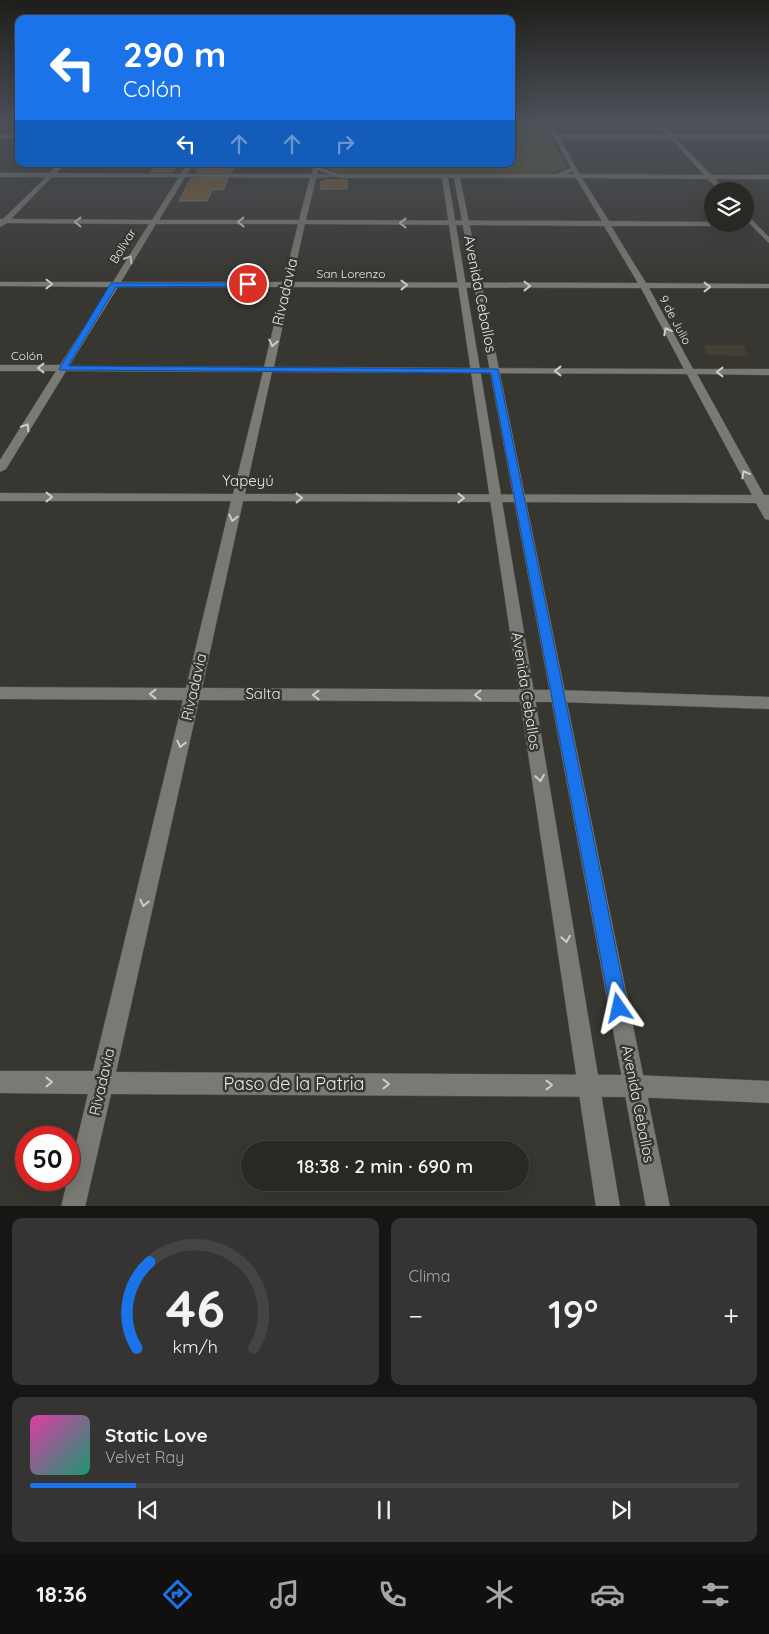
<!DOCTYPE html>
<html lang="es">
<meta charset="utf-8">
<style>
body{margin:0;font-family:Quicksand,sans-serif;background:#363432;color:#f1f3f6;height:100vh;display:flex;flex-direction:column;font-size:19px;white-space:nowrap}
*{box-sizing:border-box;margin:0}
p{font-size:16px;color:#a5a6a7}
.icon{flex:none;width:28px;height:28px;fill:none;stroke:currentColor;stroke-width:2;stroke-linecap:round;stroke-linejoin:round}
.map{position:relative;height:1206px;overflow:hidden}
.side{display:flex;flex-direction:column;gap:12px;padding:12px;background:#171614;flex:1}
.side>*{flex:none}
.top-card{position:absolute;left:15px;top:15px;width:500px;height:152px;border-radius:10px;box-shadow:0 5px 20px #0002,0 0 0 1px #464442;background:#1a73e8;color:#fff;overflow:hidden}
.fabs{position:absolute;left:704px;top:182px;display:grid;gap:10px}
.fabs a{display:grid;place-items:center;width:50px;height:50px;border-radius:50%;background:#2a2825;box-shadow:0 5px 20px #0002,0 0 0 1px #464442;font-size:25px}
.speed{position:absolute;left:15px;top:1126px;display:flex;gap:10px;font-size:25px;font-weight:700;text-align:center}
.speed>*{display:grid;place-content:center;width:65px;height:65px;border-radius:50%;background:#2a2825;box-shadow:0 5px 20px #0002,0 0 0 1px #464442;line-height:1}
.speed .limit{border:8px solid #d22;background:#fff;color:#111}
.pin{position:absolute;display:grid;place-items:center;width:42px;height:42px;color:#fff;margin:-21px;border:2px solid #fff;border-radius:50%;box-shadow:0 1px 5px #0007}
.me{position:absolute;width:55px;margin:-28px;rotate:349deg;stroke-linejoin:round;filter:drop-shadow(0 0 4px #0008)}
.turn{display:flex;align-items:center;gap:18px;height:105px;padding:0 25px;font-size:22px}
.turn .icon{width:65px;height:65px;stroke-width:2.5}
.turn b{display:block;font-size:35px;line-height:42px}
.lanes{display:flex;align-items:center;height:48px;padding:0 25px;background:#0003;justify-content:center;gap:25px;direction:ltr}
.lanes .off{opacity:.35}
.big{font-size:38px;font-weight:600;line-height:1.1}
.side .tile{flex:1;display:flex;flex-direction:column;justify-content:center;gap:8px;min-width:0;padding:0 18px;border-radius:10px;background:#363432}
.side .dial{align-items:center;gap:0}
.dial svg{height:130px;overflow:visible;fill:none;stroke:#464442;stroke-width:7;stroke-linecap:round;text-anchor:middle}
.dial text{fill:#f1f3f6;stroke:none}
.song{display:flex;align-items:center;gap:15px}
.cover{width:60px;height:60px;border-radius:8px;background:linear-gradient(135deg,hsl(320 70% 55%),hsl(160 70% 35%))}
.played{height:5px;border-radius:2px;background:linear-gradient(90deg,#1a73e8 15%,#464442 15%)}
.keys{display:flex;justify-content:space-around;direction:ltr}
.heat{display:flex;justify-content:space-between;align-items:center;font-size:28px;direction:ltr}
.side .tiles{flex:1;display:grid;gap:12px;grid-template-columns:1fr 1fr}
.tile:last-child{grid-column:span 2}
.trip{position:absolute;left:241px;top:1141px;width:288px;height:50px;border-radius:25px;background:#2a2825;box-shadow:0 5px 20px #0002,0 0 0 1px #464442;font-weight:600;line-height:50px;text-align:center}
.tab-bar{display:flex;height:80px;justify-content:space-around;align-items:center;background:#11100f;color:#a5a6a7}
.tab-bar .icon{width:35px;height:35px}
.tab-bar .on{color:#1a73e8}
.tab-bar b{font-size:22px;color:#f1f3f6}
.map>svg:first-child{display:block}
.built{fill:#433f35}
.green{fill:#53552e}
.building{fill:#7a5a2d;stroke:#7c7872}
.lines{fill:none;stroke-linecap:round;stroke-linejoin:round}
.minor-casing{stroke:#54524e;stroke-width:1}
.secondary-casing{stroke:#54524e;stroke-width:1}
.path{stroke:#868480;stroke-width:1;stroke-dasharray:1 2;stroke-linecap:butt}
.minor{fill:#7b7973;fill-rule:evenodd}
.secondary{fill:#7b7973;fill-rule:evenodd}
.oneway{stroke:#cdccc7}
.route{fill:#1a73e8;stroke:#114b97}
.labels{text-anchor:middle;stroke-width:5;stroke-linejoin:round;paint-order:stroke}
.far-street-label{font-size:12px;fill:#e8e7e3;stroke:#383631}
.street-label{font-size:15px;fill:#e8e7e3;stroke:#383631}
.near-street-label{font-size:18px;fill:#e8e7e3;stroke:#383631}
</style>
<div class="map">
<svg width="769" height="1207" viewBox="0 0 769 1207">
<rect width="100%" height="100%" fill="#383631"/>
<path class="built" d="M702 345H742L749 356 708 355Z"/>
<path class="green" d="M511 122H542L567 167 551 173H341L321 166 322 164H511Z"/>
<g class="building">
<path d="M561 122H590L594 127H564Z"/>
<path d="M156 164H178L172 172H150Z"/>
<path d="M200 164H235L231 173 196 172Z"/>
<path d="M191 178H228L224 189 212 190 207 201H179Z"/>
<path d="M326 180H347V189H320L321 182Z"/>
</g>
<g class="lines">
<g class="minor-casing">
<g id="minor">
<path d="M656 122H661L711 175H769V179H715L726 191H720L708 179 582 178 609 221 712 222 715 224 712 226H611L646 283 769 284V288H649L693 369H769V375L697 374 764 495H769V520L765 519 756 503 243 501 202 688 558 690 769 697V709L558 702 199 700 116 1072 634 1075 769 1081V1103L634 1097 111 1094 85 1207H61L88 1094 0 1093V1071H93L183 700 0 699V687L186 688 231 501H0V493L233 494 263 372 66 371 6 469 0 472V460L56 371H0V365H60L110 287 0 286V282H113L149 224 7 223 0 227V219H3L46 177H0V173H49L59 164H65L56 173 181 174 187 164H193L187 174H311L315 166 318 168 317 174 343 176 316 178 306 220 602 221 576 178H558L556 175 574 174 571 169 574 167 580 174 704 175ZM52 177H179L152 220 11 219ZM185 177 310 178 299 220H159ZM156 224H298L284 282H121ZM305 224 604 226 638 283 292 282ZM118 287H283L264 367 69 366ZM291 287 641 288 684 369 274 367ZM272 372 687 374 752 495 245 494Z"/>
<path d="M766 122H769V125Z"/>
<path d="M745 213 769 237V243L745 219Z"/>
</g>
</g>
<g class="secondary-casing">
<g id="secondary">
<path d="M546 122H550L558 135H769V139H560L577 169 558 178H460L670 1207H646L454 178H448L620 1207H596L442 178H340L312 168 313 164H319L318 167 340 174H557L571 168Z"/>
<rect x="0" y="134" width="19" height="4"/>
</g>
</g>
<g class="path">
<path d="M511 124 540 131"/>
<path d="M511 136H543"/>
<path d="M511 139H546"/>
<path d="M517 156H556"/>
<path d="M511 157 547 144"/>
<path d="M515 157 539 164"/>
</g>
<use href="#minor" class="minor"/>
<use href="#secondary" class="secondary"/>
</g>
<defs><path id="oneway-chevron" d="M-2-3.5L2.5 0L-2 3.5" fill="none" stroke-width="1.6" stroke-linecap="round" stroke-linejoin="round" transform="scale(1.25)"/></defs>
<g class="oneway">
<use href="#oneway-chevron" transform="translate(78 222) rotate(-180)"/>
<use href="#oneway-chevron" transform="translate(241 222) rotate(-180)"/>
<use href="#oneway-chevron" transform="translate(403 223) rotate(-180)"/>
<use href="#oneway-chevron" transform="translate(129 259) rotate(-58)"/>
<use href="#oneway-chevron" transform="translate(49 284)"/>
<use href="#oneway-chevron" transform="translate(404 285)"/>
<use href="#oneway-chevron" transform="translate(527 286)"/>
<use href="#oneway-chevron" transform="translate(707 287)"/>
<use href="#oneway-chevron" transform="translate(667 331) rotate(-118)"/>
<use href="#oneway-chevron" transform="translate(273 343) rotate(103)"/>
<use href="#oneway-chevron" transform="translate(41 368) rotate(-180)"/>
<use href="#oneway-chevron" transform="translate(558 371) rotate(-180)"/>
<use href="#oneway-chevron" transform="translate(720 372) rotate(-180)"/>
<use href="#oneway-chevron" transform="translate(26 427) rotate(-58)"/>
<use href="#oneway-chevron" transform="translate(745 474) rotate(-119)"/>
<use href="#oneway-chevron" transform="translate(49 497)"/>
<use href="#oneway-chevron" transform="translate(299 498)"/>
<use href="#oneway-chevron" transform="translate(461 498)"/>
<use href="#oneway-chevron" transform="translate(233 518) rotate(103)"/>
<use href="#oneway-chevron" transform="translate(153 694) rotate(-180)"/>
<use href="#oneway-chevron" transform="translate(316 695) rotate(-180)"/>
<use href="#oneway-chevron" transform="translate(478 695) rotate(-180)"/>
<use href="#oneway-chevron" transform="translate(181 744) rotate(103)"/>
<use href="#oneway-chevron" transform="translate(540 778) rotate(81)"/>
<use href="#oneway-chevron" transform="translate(144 903) rotate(103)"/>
<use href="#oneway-chevron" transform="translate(566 939) rotate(81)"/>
<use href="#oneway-chevron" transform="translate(49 1082)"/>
<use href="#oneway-chevron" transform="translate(386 1084)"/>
<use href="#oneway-chevron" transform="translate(549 1085)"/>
</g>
<linearGradient id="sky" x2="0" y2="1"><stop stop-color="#1f1e1b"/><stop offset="0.42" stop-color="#4d525a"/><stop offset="1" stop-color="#4d525a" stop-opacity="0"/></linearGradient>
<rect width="769" height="291" fill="url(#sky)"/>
<path class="route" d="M111 283H248L251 284 248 286 116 287 68 366 498 369 628 1008 625 1014 619 1017 613 1014 610 1008 491 373 60 370 59 369Z"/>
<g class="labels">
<g class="far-street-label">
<text transform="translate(123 246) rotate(-58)" y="4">Bolívar</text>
<text x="351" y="278">San Lorenzo</text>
<text transform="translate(675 320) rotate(62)" y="4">9 de Julio</text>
<text x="27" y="360">Colón</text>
</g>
<g class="street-label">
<text transform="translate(285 292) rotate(-77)" y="5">Rivadavia</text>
<text transform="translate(480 294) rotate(79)" y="5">Avenida Ceballos</text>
<text x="248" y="486">Yapeyú</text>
<text transform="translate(194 687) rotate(-77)" y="5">Rivadavia</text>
<text transform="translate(526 691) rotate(81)" y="5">Avenida Ceballos</text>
<text x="263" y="699">Salta</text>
<text transform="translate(102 1082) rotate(-77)" y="5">Rivadavia</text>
<text transform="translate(638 1104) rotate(79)" y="5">Avenida Ceballos</text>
</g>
<g class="near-street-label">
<text x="294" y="1090">Paso de la Patria</text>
</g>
</g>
</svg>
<div class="fabs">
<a><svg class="icon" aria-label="layers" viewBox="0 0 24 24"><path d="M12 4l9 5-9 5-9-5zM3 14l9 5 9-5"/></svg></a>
</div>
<div class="speed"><div class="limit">50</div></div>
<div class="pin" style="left:248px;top:284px;background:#d93025"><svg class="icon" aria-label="arrive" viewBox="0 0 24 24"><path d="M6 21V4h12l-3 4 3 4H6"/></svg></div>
<svg class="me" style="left:619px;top:1008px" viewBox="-20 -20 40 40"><path d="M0-17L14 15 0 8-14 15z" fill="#1a73e8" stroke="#fff" stroke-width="4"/></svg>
<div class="trip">18:38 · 2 min · 690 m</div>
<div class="top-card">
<div class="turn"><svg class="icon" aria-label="left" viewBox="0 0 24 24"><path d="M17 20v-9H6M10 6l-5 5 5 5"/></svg><div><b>290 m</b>Colón</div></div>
<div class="lanes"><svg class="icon" aria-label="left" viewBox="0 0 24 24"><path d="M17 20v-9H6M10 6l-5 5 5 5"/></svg><svg class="icon off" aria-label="ahead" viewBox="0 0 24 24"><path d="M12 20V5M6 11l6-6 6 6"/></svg><svg class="icon off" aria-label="ahead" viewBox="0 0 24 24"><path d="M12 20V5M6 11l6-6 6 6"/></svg><svg class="icon off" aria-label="right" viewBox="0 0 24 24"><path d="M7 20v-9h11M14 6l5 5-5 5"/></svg></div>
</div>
</div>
<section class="side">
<div class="tiles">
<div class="tile dial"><svg viewBox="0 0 100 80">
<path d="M14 69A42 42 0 1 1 86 69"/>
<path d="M14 69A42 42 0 0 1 22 16" stroke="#1a73e8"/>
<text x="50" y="56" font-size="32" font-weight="700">46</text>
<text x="50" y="72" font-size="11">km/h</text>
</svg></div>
<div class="tile"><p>Clima</p>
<div class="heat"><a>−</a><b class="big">19°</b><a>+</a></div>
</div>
<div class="tile">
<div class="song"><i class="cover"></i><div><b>Static Love</b><p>Velvet Ray</p></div></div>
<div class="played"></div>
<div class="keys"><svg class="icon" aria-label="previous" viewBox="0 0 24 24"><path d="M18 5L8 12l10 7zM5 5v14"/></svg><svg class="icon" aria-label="pause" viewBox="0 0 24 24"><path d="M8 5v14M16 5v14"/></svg><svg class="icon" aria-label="next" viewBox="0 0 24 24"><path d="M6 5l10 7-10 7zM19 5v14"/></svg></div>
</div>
</div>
</section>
<nav class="tab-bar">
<b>18:36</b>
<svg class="icon on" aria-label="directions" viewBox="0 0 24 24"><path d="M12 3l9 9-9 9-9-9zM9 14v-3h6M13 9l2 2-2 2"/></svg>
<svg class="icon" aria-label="music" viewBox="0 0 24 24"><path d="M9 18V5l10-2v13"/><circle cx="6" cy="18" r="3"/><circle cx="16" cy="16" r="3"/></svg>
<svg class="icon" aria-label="phone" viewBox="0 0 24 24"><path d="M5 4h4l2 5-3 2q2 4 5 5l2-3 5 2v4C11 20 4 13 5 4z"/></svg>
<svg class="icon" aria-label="climate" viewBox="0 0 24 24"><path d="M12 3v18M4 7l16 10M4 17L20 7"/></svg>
<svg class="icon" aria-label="car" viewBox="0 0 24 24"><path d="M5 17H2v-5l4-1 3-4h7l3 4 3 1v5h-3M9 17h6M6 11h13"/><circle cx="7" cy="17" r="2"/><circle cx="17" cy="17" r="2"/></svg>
<svg class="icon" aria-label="filters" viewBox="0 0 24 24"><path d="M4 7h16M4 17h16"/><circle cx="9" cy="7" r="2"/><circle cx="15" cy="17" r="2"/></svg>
</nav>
